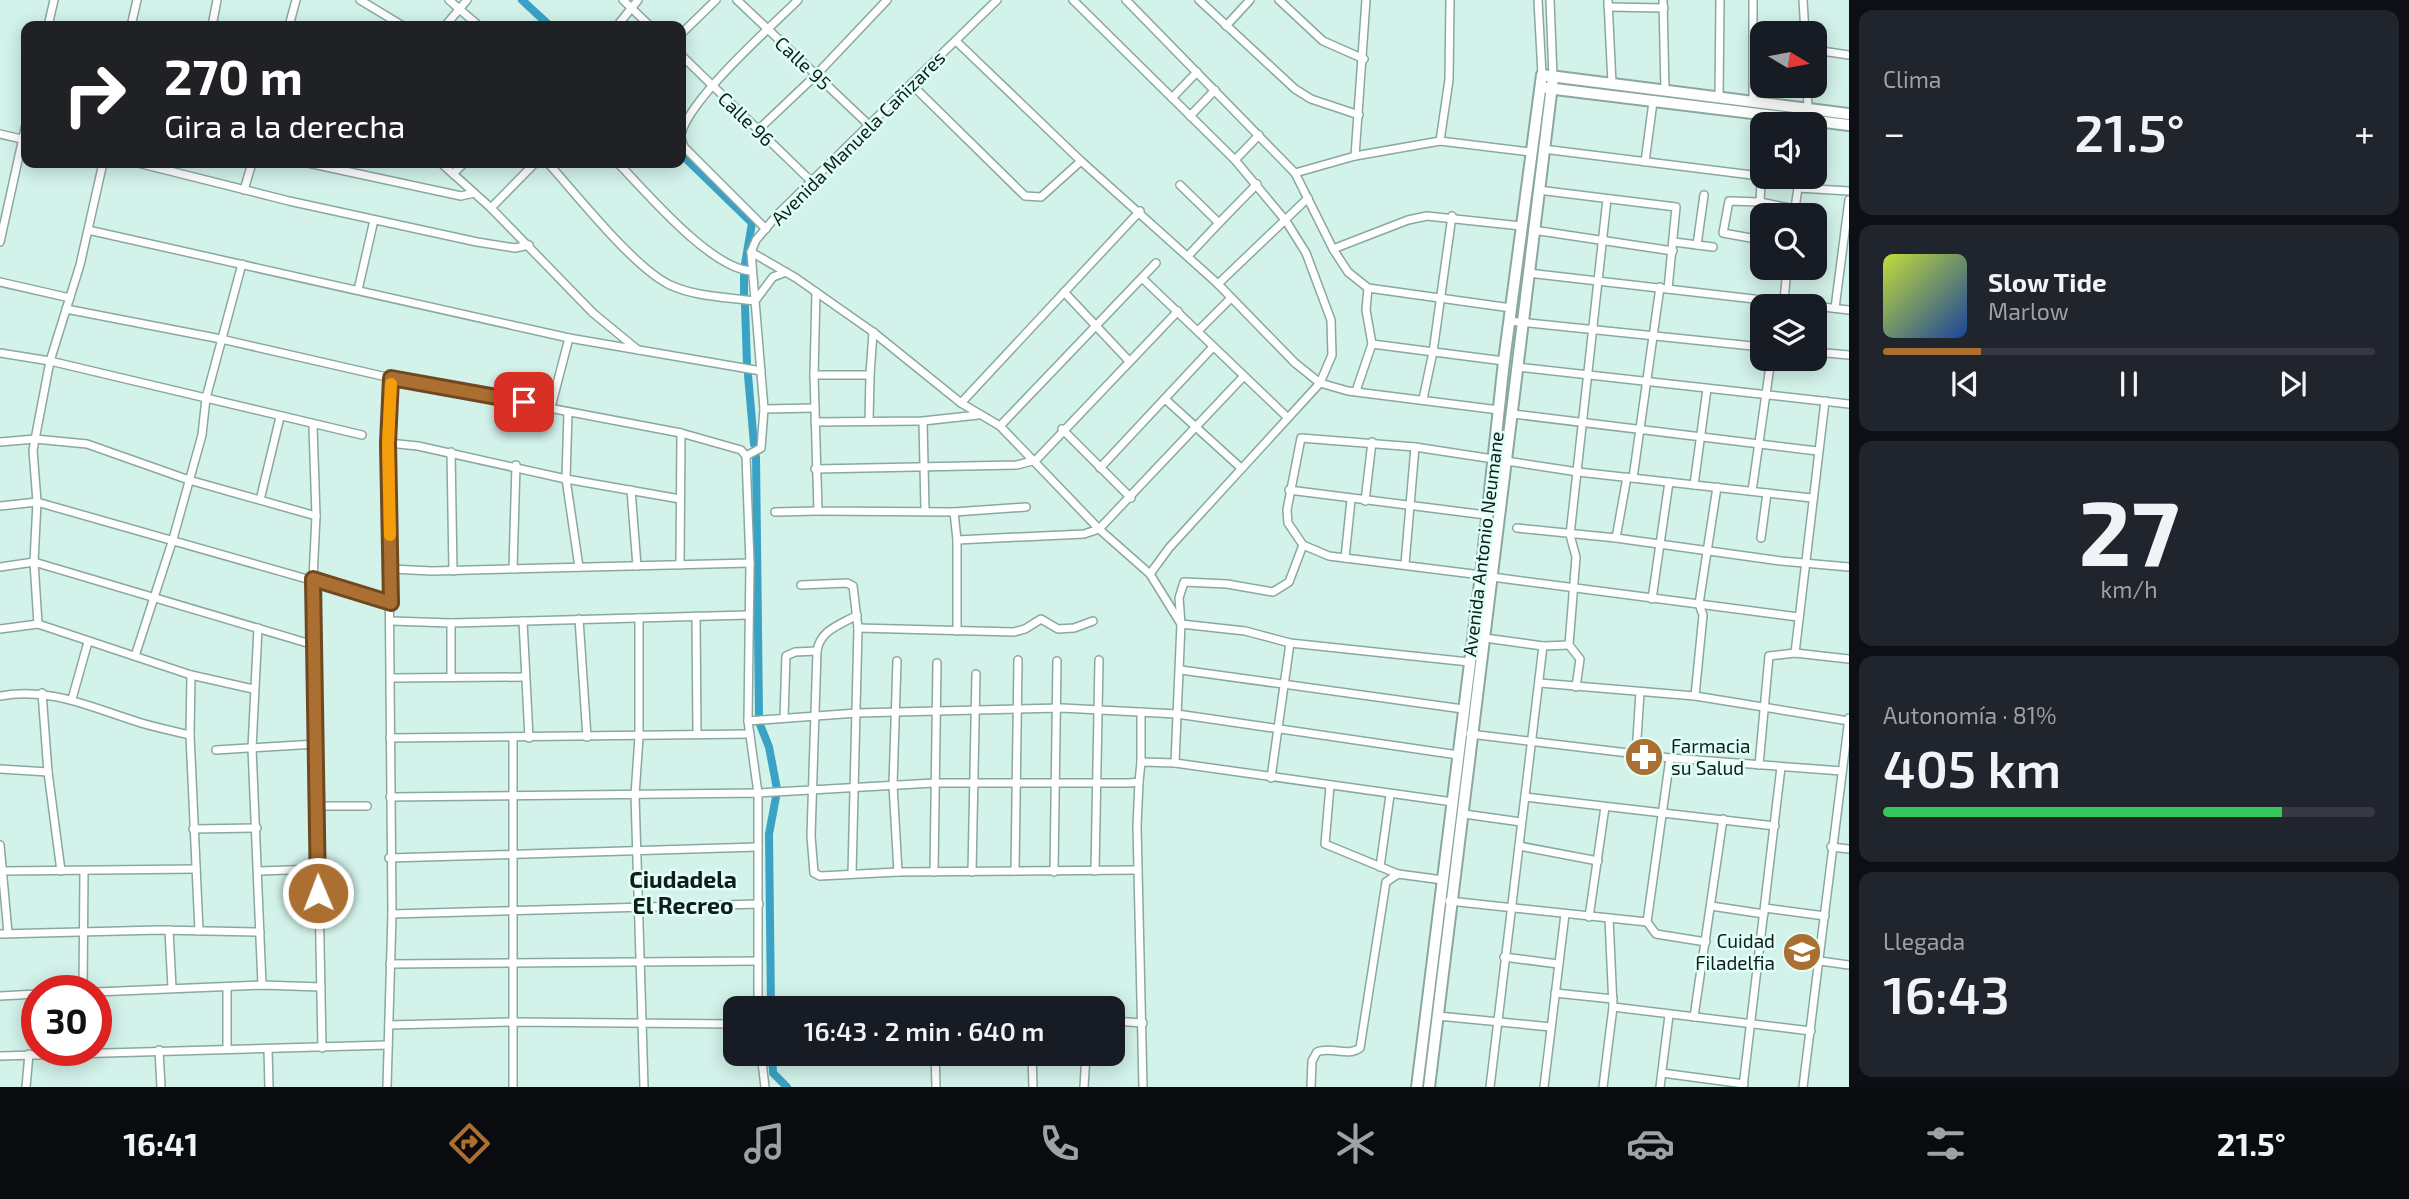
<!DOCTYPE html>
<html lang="es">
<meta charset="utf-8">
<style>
body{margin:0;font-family:"Exo 2",sans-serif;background:#20242c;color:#f1f3f6;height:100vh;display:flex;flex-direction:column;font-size:26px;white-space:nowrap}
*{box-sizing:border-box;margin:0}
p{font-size:23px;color:#9ea1a6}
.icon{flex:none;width:38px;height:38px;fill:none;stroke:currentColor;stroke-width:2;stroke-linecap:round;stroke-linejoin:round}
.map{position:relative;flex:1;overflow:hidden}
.drawer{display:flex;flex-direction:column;gap:10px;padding:10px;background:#0d0f14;width:560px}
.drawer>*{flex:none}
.hud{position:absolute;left:21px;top:21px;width:665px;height:147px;border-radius:14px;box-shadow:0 4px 18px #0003;background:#202124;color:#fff;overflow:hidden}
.needle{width:46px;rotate:100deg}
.tools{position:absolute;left:1750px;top:21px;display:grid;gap:14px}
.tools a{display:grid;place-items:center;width:77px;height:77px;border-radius:14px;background:#171b24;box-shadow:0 4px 18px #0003;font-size:35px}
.speed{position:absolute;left:21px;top:975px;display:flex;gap:14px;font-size:35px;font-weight:700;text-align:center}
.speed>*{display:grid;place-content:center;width:91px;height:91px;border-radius:50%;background:#171b24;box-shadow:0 4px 18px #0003;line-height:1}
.speed .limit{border:10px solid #d22;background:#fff;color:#111}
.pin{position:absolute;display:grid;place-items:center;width:60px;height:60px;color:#fff;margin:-30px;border-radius:14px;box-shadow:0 4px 10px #0006}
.me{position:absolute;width:77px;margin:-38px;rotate:359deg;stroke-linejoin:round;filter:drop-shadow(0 0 5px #0008)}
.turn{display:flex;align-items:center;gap:24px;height:147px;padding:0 28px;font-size:32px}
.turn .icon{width:91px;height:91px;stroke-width:2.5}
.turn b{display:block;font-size:49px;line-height:60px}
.big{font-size:52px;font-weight:600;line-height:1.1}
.drawer .widget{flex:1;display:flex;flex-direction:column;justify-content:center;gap:10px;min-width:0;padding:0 24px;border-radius:14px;background:#20242c}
.drawer .dial{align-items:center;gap:0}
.dial b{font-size:91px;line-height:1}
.song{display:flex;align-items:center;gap:21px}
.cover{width:84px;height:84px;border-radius:10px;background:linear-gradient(135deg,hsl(70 70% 55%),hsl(220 70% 35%))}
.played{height:7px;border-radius:4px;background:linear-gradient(90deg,#ab6f32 20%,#363941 20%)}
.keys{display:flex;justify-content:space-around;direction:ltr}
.heat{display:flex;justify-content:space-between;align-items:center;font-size:38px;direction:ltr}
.charge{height:10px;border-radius:5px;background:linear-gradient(90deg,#34c759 81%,#363941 0)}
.trip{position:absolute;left:723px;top:996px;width:402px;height:70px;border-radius:14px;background:#171b24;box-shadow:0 4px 18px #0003;font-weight:600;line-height:70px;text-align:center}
.menu{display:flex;height:112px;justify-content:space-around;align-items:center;background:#090b0e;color:#9ea1a6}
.menu .icon{width:49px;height:49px}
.menu .on{color:#ab6f32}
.menu b{font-size:32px;color:#f1f3f6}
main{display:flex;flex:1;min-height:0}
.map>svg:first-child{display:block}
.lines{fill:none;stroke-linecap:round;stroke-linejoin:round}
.canal{stroke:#3aa2c5;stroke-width:8}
.street-casing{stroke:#8aa8a1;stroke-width:10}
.secondary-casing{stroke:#8aa8a1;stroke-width:14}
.street{stroke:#fff;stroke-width:7}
.secondary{stroke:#fff;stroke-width:10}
.route-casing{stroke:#6f4820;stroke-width:18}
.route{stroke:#ab6f32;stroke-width:12}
.slow{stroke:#f59e0b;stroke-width:12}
.labels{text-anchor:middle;stroke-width:5;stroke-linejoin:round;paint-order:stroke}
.street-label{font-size:19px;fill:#111d1a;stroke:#dffff7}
.poi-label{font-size:19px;fill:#111d1a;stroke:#dffff7;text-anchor:start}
.quarter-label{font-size:23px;font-weight:bold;fill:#111d1a;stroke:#dffff7}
</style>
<main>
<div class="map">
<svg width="1849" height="1087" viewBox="0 0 1849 1087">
<rect width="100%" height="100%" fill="#d2f2ea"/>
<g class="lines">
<g class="canal">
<path d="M522 0 550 26"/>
<path d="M681 154 752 223 745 264"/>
<path d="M744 276V295"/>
<path d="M745 305 747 365"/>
<path d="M748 375 754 444"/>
<path d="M756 457 759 715"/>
<path d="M759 722 769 747 777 789"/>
<path d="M771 1008 769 834 776 797"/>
<path d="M772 1054 773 1073 787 1087"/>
</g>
<g class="street-casing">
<g id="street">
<path d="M360 0 403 26"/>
<path d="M449 0 479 26"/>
<path d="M623 0 650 26"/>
<path d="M737 0 869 125"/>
<path d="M1073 0 1235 160 1286 221 1306 253 1331 320 1332 355 1320 383 1169 548 1150 574"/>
<path d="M1126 0 1295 173 1333 249 1408 220 1427 216 1521 226"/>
<path d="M1199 0 1295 89 1311 99 1359 115"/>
<path d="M1279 0 1323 41 1364 59"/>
<path d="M1538 0 1542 75"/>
<path d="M1550 0 1553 77"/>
<path d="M1608 0 1612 84"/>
<path d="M1663 0 1665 91"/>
<path d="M1753 0V102"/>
<path d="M1803 0 1805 33"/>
<path d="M1608 7 1664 8"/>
<path d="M48 26 54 0"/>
<path d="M131 26 137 0"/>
<path d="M212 26 217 0"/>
<path d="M289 26 296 0"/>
<path d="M445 26 467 0"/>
<path d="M617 26 638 0"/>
<path d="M1226 26 1250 0"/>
<path d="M681 34 716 0"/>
<path d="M956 41 1081 161 1218 284 1295 363 1320 383 1348 391 1499 410"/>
<path d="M1815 50 1849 55"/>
<path d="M681 55 812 182"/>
<path d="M911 84 1025 196 1041 197 1081 161"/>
<path d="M1807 86 1808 108"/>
<path d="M1172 98 1197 72"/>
<path d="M1719 98 1720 0"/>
<path d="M1190 116 1215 90"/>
<path d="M758 130 816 75 887 0"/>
<path d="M0 134 26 140"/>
<path d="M681 135C687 101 771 27 798 0"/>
<path d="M681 138 684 147 766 229"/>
<path d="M1440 141 1449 80 1450 0"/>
<path d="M1543 149 1760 176"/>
<path d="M1355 156 1366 0"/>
<path d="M1235 160 1259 135"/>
<path d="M1645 162 1653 102"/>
<path d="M138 163 289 201 477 242 515 248 529 245"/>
<path d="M308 163 461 196 474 193"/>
<path d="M441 163 491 208 593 313 638 350"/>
<path d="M548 163C577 195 633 267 670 285 696 297 727 297 755 301L773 277 786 272"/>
<path d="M618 163C647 193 710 268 751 271"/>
<path d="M1762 164 1760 202 1794 209"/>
<path d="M1295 173 1355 156 1440 141 1530 152"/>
<path d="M453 174 464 163"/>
<path d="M1180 185 1219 223 1188 256"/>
<path d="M244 190 252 163"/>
<path d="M1538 190 1676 207 1668 289"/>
<path d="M1760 202 1729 201 1723 233 1762 240"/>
<path d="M491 208 535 163"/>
<path d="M1794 215 1798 188 1849 191"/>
<path d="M1219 223 1257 184"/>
<path d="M88 230 569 338 761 371"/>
<path d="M1533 230 1673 251"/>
<path d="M0 242 26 124"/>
<path d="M1674 242 1713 247"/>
<path d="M1697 245 1704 195"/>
<path d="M1333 249 1348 272 1368 288 1511 308"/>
<path d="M1528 273 1849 310"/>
<path d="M1142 278 1287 417"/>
<path d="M0 282 70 298"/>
<path d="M1218 284 1308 198"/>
<path d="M358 290 374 220"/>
<path d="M816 292 814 375 818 511 954 512 1026 507"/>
<path d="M1064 292 1129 361"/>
<path d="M1784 301 1787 268"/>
<path d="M1835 308 1849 200"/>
<path d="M66 309 221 339 391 378 681 433 741 450 746 456 750 563 748 721 758 793 934 783H1129L1139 782 1141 762 1175 763 1181 624 1150 574 1099 529 1000 426 961 403 873 332 796 278 751 252"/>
<path d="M1509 321 1762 347"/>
<path d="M1198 331 1231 298"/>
<path d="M1372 344 1504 361"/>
<path d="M1815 352 1849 355"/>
<path d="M0 353 50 361 362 435"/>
<path d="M1517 367 1849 404"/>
<path d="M814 375H870L869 421"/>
<path d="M870 375 873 332"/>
<path d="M1356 391 1372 344 1366 310 1368 288"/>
<path d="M1165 399 1241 468"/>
<path d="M1423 399 1433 352 1452 216"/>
<path d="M961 403 1140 211"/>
<path d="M551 407 569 338"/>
<path d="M764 409 815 408"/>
<path d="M568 412 566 479 579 567"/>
<path d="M1513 414 1817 451"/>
<path d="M923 421 925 510"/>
<path d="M815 422 923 421 978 415"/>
<path d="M313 426 316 516 313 579 322 1048"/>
<path d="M1000 426 1156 263"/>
<path d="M1062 429 1131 498"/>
<path d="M0 442 35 439 87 444 189 480 316 516"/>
<path d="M388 443 418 446 566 479 680 499"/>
<path d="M451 452 453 571"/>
<path d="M746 456 761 448 764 409 751 252 756 240 778 214 997 0"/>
<path d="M1100 468 1213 347"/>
<path d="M815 469 1017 465 1036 460 1178 311"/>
<path d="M1633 478 1660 287"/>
<path d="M1694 485 1707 389"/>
<path d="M631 490 637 566"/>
<path d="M1289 490 1486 515"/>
<path d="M1752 491 1771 359"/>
<path d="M260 500 280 417"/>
<path d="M1365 501 1372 442"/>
<path d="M0 506 37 502 391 603"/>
<path d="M775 512 818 511"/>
<path d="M954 512 957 540V631"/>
<path d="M1517 528 1616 538 1781 561 1849 567"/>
<path d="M1616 538 1627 477"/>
<path d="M1761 538 1767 493"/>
<path d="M957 540 1084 534 1099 529 1243 377"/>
<path d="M1303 545 1289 582 1273 592 1227 584 1184 582 1179 598 1181 624 1245 631 1290 643 1469 662"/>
<path d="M1345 558 1351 500"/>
<path d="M1405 564 1415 447"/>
<path d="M680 565 681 433"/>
<path d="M0 567 34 562 314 645"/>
<path d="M391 569 432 571 750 563"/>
<path d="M513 569 516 465"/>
<path d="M1481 575 1329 556 1303 545 1288 523 1287 510 1301 438 1415 447 1578 472 1812 498"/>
<path d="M1492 577 1798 617"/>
<path d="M801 585 847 583 853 586 858 628 852 874"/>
<path d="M1652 599 1669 482"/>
<path d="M857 615C840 625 820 630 817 651L811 836 814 873 820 876 898 872 1138 870"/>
<path d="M696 616 697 734"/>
<path d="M639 618V737L635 795 644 1087"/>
<path d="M579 619 587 737"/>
<path d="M391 621 451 623 748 615"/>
<path d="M523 621 529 738"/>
<path d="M38 624 34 562 37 502 33 450 50 361 80 265 103 163"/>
<path d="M258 628 252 748 262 985"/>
<path d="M858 628 1014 632 1025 629 1041 619 1058 629 1074 628 1093 621"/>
<path d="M0 629 38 624 191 675 253 689"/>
<path d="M1485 638 1543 646 1569 645"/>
<path d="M1795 653 1825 401"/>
<path d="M135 656 173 539 202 435 206 398 242 264"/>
<path d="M897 661 893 785 898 872"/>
<path d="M1181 670 1463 709"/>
<path d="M191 675 190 735 199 931"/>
<path d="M451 677V623"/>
<path d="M391 678 525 677"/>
<path d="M1540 683 1695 696 1849 721"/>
<path d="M1576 687 1580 659 1569 645 1576 557 1570 535 1607 199"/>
<path d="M42 693 48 772 61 871"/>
<path d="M0 696C48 687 88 706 132 720 151 727 171 730 190 735"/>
<path d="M1695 696 1703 615 1699 604 1717 487"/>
<path d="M72 699 88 642"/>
<path d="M784 718 786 656 795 652 817 651"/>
<path d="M748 721 857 713 1062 708 1177 714 1458 755"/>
<path d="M1470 734 1670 758 1842 771"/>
<path d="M513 737V1087"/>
<path d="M390 738 750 734"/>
<path d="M216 750 316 744"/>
<path d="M1636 754 1640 692"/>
<path d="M1670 758 1647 922 1656 934 1706 942"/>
<path d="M1141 762V712"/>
<path d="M1175 763 1453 802"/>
<path d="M1759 765 1769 656 1795 653 1849 659"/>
<path d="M0 769 48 772"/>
<path d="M1271 778 1290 643"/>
<path d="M1139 782 1137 826 1143 1087"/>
<path d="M1330 786 1325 844 1398 874"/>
<path d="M390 797 758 793V1008"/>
<path d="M1525 797 1775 826"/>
<path d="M317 806H367"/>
<path d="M1464 814 1521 822"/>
<path d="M193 829 257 828"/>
<path d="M0 845 8 933"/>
<path d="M1519 846 1598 861"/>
<path d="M1831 847 1849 849"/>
<path d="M389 858 758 847"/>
<path d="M1380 867 1390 795"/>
<path d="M4 871 196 869"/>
<path d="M259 871 318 869"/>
<path d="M1015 871 1018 660"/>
<path d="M1095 871 1099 660"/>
<path d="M934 872 937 663"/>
<path d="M972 872 976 674"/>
<path d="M1054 872 1057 661"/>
<path d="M1449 901 1647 922"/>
<path d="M1711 906 1764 914"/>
<path d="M1765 908 1825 916"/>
<path d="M392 914 759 904"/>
<path d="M1589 917 1605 807"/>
<path d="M169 930 172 988"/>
<path d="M0 934 159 930 260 932"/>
<path d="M1504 957 1558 964"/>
<path d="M1820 961 1849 965"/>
<path d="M390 964 758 961"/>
<path d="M83 990 84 871"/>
<path d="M96 992 262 985 321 987"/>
<path d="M1555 993 1613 999"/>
<path d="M0 996 37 994"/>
<path d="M1613 1007 1811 1031"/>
<path d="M1438 1016 1551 1027"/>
<path d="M1694 1017 1723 819"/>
<path d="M1113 1021 1143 1023"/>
<path d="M389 1025 514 1022 735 1024"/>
<path d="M227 1049V987"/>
<path d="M268 1049 269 1087"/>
<path d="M159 1050 161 1087"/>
<path d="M761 1054 765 1087"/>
<path d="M935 1054 936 1087"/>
<path d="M1032 1054 1033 1087"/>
<path d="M0 1056 388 1045"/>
<path d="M1662 1073 1744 1084"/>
<path d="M26 1087 29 1054"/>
<path d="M387 1087 392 914 388 443 391 378"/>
<path d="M1084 1087 1086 1054"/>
<path d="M1311 1087 1312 1061 1317 1052C1331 1046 1348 1057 1360 1048L1386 882 1398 874 1443 880"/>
<path d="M1490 1087 1543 646"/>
<path d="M1544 1087 1565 914"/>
<path d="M1603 1087 1613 1007 1609 918"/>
<path d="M1660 1087 1669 1015"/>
<path d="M1743 1087 1781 767"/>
<path d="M1803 1087 1849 718"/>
</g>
</g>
<g class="secondary-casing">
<g id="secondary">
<path d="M1547 88 1849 125"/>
<path d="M1417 1087 1481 575 1504 361 1542 75 1849 114"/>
<path d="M1429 1087 1553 77"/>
</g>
</g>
<use href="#street" class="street"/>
<use href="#secondary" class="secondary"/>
</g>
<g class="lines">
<g class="route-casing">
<path id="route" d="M318 893 313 579 391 603 388 443 391 378 524 402"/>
</g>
<use href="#route" class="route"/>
<path class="slow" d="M390 535 388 443 391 384"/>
</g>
<defs>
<g id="pharmacy-disc" transform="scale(2.0125)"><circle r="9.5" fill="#ab6f32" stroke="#dffff7"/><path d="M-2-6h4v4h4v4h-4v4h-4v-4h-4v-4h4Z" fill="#fff"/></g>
<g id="school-disc" transform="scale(2.0125)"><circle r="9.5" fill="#ab6f32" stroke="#dffff7"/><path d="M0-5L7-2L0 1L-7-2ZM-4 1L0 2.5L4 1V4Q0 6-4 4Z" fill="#fff"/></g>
</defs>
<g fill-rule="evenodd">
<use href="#pharmacy-disc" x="1644" y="757"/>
<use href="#school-disc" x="1802" y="952"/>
</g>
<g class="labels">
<g class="street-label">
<text transform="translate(803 63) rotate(43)" y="7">Calle 95</text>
<text transform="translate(746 119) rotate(44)" y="7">Calle 96</text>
<text transform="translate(858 138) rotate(-45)" y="7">Avenida Manuela Cañizares</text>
<text transform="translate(1483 544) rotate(-83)" y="7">Avenida Antonio Neumane</text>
</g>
<g class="poi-label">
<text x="1671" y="753">Farmacia<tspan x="1671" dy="22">su Salud</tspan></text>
<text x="1775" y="948" text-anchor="end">Cuidad<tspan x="1775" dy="22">Filadelfia</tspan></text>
</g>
<g class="quarter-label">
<text x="683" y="888">Ciudadela<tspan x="683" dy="26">El Recreo</tspan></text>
</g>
</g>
</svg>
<div class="tools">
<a><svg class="needle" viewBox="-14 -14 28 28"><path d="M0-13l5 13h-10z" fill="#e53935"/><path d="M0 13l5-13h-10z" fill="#9ea1a6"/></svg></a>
<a><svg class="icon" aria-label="sound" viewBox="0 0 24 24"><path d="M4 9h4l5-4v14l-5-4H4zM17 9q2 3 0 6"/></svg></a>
<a><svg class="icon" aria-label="search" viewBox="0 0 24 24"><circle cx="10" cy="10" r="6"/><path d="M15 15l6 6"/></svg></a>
<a><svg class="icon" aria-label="layers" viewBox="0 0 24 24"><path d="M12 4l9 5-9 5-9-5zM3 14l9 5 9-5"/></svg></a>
</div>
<div class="speed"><div class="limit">30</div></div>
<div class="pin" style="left:524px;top:402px;background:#d93025"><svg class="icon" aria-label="arrive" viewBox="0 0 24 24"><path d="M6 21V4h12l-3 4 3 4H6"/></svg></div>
<svg class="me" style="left:318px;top:893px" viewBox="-20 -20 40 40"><circle r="17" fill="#ab6f32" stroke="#fff" stroke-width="3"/><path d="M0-11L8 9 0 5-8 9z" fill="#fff"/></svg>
<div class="trip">16:43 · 2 min · 640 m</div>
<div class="hud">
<div class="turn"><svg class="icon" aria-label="right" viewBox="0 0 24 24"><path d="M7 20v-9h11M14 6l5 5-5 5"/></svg><div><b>270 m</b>Gira a la derecha</div></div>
</div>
</div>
<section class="drawer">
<div class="widget"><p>Clima</p>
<div class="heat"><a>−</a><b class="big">21.5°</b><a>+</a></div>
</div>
<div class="widget">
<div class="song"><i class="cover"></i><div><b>Slow Tide</b><p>Marlow</p></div></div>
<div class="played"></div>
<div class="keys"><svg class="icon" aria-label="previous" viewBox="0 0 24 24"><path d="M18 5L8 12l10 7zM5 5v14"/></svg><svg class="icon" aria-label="pause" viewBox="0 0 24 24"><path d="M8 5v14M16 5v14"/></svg><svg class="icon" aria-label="next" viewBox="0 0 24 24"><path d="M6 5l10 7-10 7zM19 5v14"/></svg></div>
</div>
<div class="widget dial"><b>27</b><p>km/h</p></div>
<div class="widget"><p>Autonomía · 81%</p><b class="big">405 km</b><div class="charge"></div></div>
<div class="widget"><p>Llegada</p><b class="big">16:43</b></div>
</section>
</main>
<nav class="menu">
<b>16:41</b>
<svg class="icon on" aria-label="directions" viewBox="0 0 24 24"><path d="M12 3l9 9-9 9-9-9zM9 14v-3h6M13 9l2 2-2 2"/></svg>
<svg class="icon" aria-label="music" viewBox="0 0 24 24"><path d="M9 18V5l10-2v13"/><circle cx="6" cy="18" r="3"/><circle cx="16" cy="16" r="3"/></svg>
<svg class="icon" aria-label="phone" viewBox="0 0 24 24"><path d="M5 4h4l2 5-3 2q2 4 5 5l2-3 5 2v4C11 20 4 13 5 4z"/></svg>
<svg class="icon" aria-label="climate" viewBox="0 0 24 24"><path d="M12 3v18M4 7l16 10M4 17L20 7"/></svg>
<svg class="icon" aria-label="car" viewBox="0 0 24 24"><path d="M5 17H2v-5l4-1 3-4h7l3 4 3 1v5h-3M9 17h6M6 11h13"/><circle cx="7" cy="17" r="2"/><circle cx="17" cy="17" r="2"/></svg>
<svg class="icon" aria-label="filters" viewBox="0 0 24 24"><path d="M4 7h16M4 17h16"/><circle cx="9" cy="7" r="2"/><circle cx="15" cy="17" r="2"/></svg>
<b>21.5°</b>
</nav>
